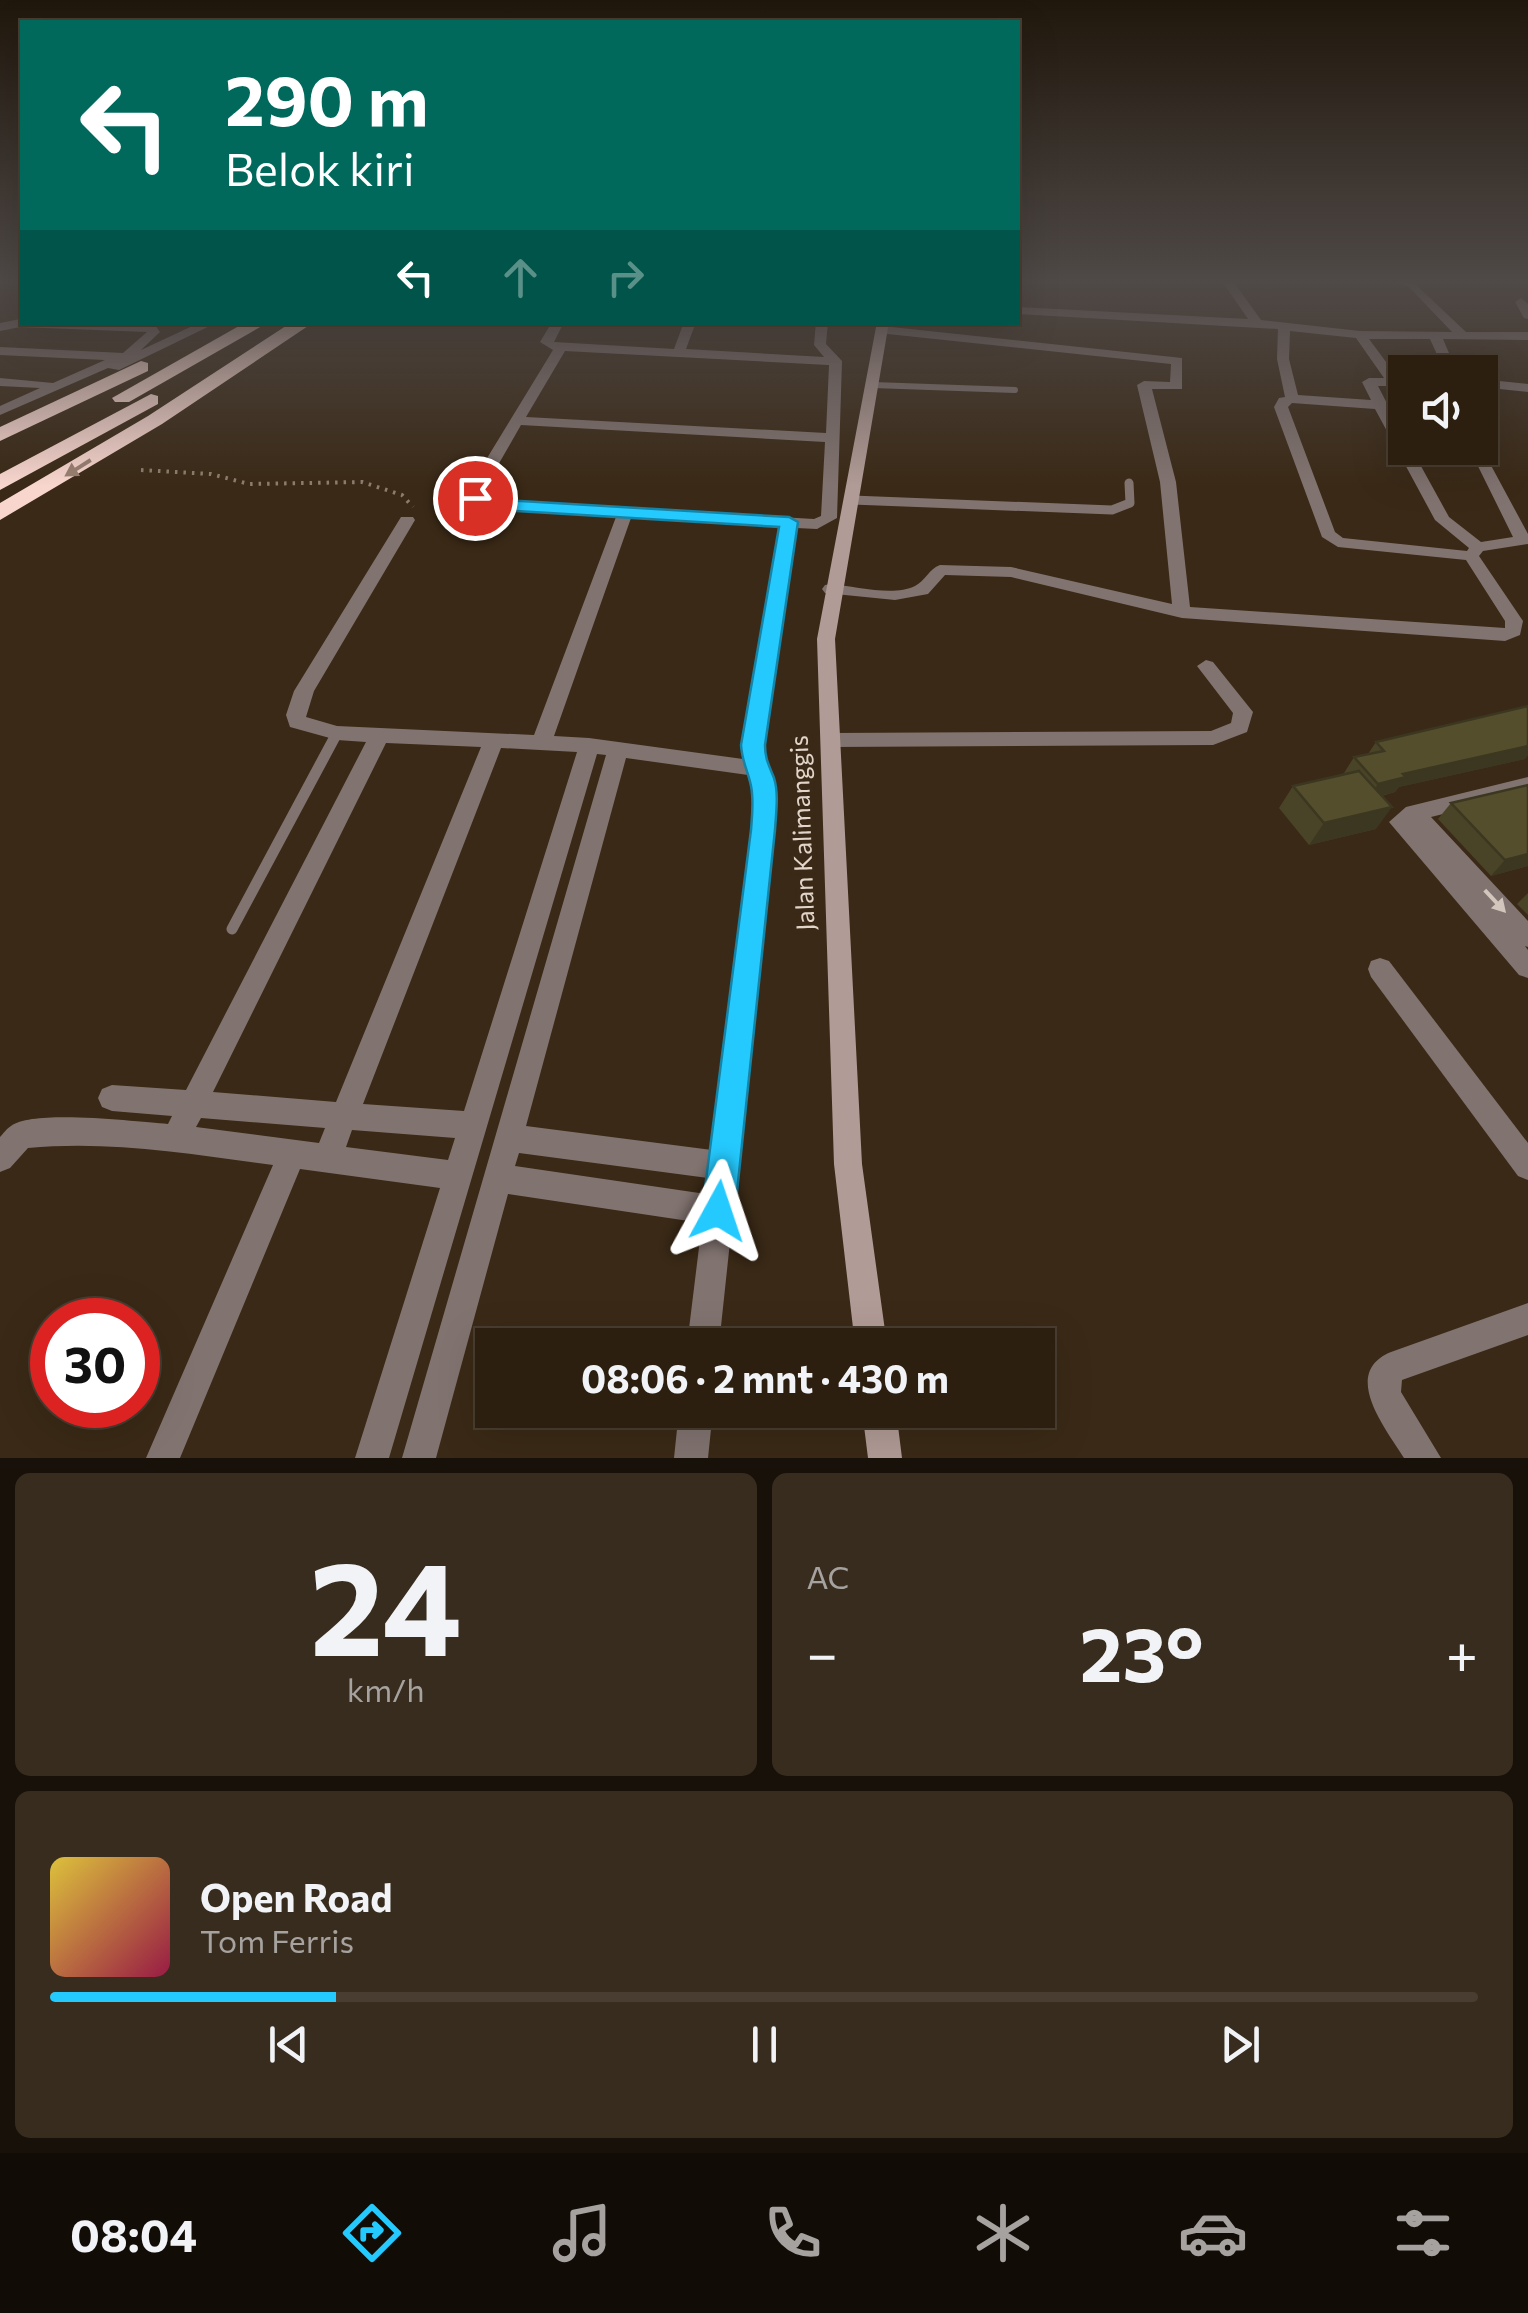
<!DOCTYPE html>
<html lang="id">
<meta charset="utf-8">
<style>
body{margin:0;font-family:Commissioner,sans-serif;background:#382c1e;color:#f1f3f6;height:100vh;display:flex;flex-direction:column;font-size:38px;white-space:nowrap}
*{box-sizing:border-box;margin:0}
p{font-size:32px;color:#a6a29f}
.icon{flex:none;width:55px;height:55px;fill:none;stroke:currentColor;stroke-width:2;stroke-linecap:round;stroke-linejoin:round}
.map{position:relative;height:1458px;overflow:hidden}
.drawer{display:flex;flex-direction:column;gap:15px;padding:15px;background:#181109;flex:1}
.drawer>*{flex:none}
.hud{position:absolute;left:20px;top:20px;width:1000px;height:305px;border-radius:0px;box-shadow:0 10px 40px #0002,0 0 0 2px #483d30;background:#00695c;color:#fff;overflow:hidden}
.tools{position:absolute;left:1388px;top:355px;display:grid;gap:20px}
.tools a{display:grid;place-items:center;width:110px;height:110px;border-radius:0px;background:#2c1f10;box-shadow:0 10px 40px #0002,0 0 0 2px #483d30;font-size:50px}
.speed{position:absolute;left:30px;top:1298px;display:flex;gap:20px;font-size:50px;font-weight:700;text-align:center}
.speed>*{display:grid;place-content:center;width:130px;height:130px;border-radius:50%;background:#2c1f10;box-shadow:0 10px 40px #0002,0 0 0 2px #483d30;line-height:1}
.speed .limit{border:15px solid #d22;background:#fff;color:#111}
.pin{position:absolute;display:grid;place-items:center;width:85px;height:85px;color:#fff;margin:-42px;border:5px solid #fff;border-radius:50%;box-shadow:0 2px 10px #0007}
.me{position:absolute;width:110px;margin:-55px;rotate:5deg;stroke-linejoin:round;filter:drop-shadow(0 0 8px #0008)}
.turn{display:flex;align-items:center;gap:35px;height:210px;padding:0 40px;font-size:45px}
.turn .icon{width:130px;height:130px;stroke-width:2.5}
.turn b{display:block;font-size:70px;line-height:85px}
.lanes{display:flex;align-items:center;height:95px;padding:0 40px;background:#0003;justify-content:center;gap:50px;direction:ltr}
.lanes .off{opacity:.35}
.big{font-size:75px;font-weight:700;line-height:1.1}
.drawer .card{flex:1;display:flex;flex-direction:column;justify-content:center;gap:15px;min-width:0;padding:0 35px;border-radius:15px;background:#382c1e}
.drawer .dial{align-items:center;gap:0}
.dial b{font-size:130px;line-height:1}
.song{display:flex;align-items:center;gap:30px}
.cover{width:120px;height:120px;border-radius:15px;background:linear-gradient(135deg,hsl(50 70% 55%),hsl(340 70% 35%))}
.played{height:10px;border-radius:5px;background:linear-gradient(90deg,#24c9fe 20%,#483d30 20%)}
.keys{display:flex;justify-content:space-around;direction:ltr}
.heat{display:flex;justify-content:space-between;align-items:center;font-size:55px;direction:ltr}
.drawer .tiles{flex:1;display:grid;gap:15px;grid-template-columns:1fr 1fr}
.card:last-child{grid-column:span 2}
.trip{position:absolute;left:475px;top:1328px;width:580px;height:100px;border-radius:0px;background:#2c1f10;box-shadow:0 10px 40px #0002,0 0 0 2px #483d30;font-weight:700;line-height:100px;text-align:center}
.tabs{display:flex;height:160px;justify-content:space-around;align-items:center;background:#120c06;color:#a6a29f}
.tabs .icon{width:70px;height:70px}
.tabs .on{color:#24c9fe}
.tabs b{font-size:45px;color:#f1f3f6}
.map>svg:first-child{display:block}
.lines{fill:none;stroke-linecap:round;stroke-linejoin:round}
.path{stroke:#8c7d6e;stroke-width:4;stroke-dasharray:2.5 6;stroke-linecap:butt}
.lane-far2{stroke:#817370;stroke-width:6}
.lane-far1{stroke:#817370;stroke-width:9}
.lane{stroke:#817370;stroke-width:11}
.street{fill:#817370;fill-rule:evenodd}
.secondary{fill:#b19b96;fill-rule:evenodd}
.highway{fill:#f8d6ce;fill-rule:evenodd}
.wall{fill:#494327}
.shaded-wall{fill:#3c3720}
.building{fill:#554e2d;stroke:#3c3720;stroke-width:2.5}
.oneway{fill:#998072}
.oneway2{fill:#d3c6bc}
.route{fill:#24c9fe;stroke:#1783a5;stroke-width:2.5}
.labels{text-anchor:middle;stroke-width:10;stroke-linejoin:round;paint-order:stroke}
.street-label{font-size:25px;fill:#e1d5ca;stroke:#3a2916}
</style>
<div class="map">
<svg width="1528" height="1458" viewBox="0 0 1528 1458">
<rect width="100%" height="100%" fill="#3a2916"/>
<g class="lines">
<path class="path" d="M141 470 211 474 249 484 362 482 402 495 413 507"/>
<path class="lane-far2" d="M873 385 1015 390"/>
<path class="lane-far1" d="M852 500 1112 510 1130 503 1129 483"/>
<path class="lane" d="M232 929 337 733"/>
<g class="street">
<path d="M1222 281H1233L1261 320 1360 331 1452 332 1409 287 1392 281H1412L1466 332H1528V340L1443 339 1457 372H1445L1430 339H1369L1401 382 1394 386H1378L1405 438V448H1411L1449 517 1481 542 1513 537 1469 448H1480V445L1528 534V544L1483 551 1479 556 1523 621 1520 635 1505 641 1182 618 1011 577 945 575 928 594 895 600 825 593 822 589 825 585 831 584C855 586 893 597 915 586 925 581 929 569 940 565L1011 567 1172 604 1160 482 1137 385 1144 381 1170 382 1171 364 878 333 876 330 882 326 1182 358V389H1152L1176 482 1190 607 1505 628V621L1466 560 1338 547 1322 537 1274 407 1279 398 1285 397 1277 359 1278 329 1018 314V307L1248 319ZM1290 331 1356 338 1384 378H1369L1362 382 1371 400 1298 395 1289 359ZM1292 403 1375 409 1435 520 1469 548 1467 551 1343 538 1335 532 1288 407Z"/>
<path d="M1521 298 1528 304V319L1524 318 1515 302Z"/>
<path d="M20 319 22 322 155 325 160 332 141 350 201 322H218L119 370 108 368 0 415V406L40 388 0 386V378L53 383 105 360 0 355V347L123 353 147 332 20 327 0 331V323Z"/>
<path d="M552 322H564L554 342 674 349 684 322H696L686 349 824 357 814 345 816 322H828L826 344 842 361 837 518 817 529 796 528 763 740 764 766 771 777 776 797 774 830 719 1345H687L702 1223 508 1194 436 1458H402L606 755 597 754 389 1458H355L440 1188 300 1169 180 1458H146L273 1165C192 1154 109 1140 28 1148L10 1168 0 1172V1137C4 1133 6 1129 11 1126 34 1109 137 1122 168 1124L172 1116 112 1111 102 1107 98 1098 102 1089 112 1085 186 1090 366 742 337 740 290 727 286 715 294 691 401 517H413L415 520 314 691 306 717 337 726 534 735 616 517 484 509 467 497 470 486 553 350 540 342ZM565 351 829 365 826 433 526 417ZM521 425 825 442 821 516 814 519 488 500 483 496 486 486ZM631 518 780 527 743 740V759L589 738 554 736ZM386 743 481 747 336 1102 213 1092ZM501 748 577 752 464 1111 363 1104ZM626 758 748 775C757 792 753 811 752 830L712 1150 526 1126ZM201 1118 325 1128 319 1143 196 1127ZM352 1130 455 1138 448 1160 346 1147ZM519 1153 708 1178 706 1194 515 1166Z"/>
<path d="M1480 379 1528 384V392L1480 387Z"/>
<path d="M1206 660 1213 662 1253 712 1247 732 1213 745 831 747 821 740 831 733 1211 731 1231 723 1233 713 1197 666Z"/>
<path d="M1528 777V793L1431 817 1528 921V947L1525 946 1528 950V978L1519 975 1389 822 1406 807Z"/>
<path d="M1380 958 1389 961 1528 1143V1180L1518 1176 1371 977 1368 969 1371 961Z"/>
<path d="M1528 1303V1335L1402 1380 1401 1392 1441 1458H1404C1386 1429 1340 1373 1391 1352Z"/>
<path d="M679 1410H713L708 1458H674Z"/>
</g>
<g class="secondary">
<path d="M877 322H889L835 639 862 1164 887 1345H855L834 1164 817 639Z"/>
<path d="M862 1410H896L902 1458H868Z"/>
</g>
<g class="highway">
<path d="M246 322H269L129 402H115L112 398Z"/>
<path d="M292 322H314L162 424 0 520V503L148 416Z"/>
<path d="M141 361 148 363V371L0 441V427Z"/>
<path d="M151 394 158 396V404L0 490V474Z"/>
</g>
</g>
<g class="wall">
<path d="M1528 706V755L1525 759 1399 787 1395 792 1382 796 1376 829 1309 845 1279 808 1293 786 1345 774 1344 773 1354 757 1368 754 1376 742Z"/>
<path d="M1528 785V866L1491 876 1438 819 1451 803Z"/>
<path d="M1528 893V915L1517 904Z"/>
</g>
<g class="shaded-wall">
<path d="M1528 746V755L1525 759 1399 787 1395 792 1368 799 1378 784 1403 774Z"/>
<path d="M1392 807 1376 829 1309 845 1324 823Z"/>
<path d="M1528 854V866L1491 876 1505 860Z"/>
</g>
<g class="building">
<path d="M1528 706V746L1403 774 1406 777 1378 784 1354 757 1384 751 1376 742Z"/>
<path d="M1359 771 1392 807 1324 823 1293 786Z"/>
<path d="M1528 785V854L1505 860 1451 803Z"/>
</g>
<defs><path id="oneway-solid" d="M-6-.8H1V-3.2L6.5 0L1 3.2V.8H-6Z" transform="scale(2.5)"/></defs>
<use class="oneway" href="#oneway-solid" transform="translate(78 468) rotate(148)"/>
<use class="oneway2" href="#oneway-solid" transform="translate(1495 901) rotate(47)"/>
<linearGradient id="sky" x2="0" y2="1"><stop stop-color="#20170c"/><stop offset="0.58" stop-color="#4f4947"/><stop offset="1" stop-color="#4f4947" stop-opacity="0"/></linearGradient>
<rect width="1528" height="486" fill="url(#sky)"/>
<path class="route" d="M475 492 488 499 789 517 798 522 765 745C765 759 769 765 774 778 779 794 776 813 775 830L735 1211 730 1223 718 1228 707 1223 702 1211 751 830C752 816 754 801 751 786 748 771 742 762 741 745L779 527 484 509 466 498Z"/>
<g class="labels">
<g class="street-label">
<text transform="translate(802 833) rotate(-92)" y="9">Jalan Kalimanggis</text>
</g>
</g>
</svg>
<div class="tools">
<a><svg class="icon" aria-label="sound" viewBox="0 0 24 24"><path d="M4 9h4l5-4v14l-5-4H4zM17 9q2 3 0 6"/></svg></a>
</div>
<div class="speed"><div class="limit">30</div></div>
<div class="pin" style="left:475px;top:498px;background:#d93025"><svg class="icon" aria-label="arrive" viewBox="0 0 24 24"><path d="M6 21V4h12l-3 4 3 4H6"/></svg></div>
<svg class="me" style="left:718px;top:1211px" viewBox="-20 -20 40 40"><path d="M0-17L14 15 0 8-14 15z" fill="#24c9fe" stroke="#fff" stroke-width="4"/></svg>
<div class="trip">08:06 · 2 mnt · 430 m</div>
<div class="hud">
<div class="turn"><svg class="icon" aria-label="left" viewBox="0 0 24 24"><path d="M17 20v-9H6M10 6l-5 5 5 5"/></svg><div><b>290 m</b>Belok kiri</div></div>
<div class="lanes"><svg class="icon" aria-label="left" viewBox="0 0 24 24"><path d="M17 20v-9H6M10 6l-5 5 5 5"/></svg><svg class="icon off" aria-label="ahead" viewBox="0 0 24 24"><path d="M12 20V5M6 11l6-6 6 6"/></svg><svg class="icon off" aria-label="right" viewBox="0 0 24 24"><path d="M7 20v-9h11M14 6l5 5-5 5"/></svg></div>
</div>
</div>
<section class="drawer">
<div class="tiles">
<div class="card dial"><b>24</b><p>km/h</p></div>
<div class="card"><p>AC</p>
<div class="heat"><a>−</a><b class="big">23°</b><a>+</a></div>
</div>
<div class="card">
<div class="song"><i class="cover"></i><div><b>Open Road</b><p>Tom Ferris</p></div></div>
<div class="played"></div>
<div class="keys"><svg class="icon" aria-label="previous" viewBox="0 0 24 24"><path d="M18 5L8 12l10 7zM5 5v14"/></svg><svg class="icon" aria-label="pause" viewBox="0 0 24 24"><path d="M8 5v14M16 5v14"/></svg><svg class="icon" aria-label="next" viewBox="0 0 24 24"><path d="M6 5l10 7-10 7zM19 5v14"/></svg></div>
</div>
</div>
</section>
<nav class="tabs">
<b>08:04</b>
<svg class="icon on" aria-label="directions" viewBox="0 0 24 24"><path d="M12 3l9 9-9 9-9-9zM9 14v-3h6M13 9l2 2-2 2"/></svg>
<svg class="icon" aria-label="music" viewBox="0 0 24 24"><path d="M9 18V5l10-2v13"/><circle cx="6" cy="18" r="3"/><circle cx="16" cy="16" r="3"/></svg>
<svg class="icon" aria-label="phone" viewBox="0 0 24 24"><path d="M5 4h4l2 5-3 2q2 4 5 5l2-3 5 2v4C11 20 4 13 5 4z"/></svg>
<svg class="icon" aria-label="climate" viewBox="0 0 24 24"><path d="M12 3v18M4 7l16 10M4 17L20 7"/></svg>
<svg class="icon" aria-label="car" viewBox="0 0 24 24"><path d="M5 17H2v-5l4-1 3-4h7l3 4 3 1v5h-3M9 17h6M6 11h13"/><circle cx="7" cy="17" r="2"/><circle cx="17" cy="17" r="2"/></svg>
<svg class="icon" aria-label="filters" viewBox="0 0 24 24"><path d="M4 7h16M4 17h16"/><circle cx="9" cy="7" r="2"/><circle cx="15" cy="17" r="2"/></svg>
</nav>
